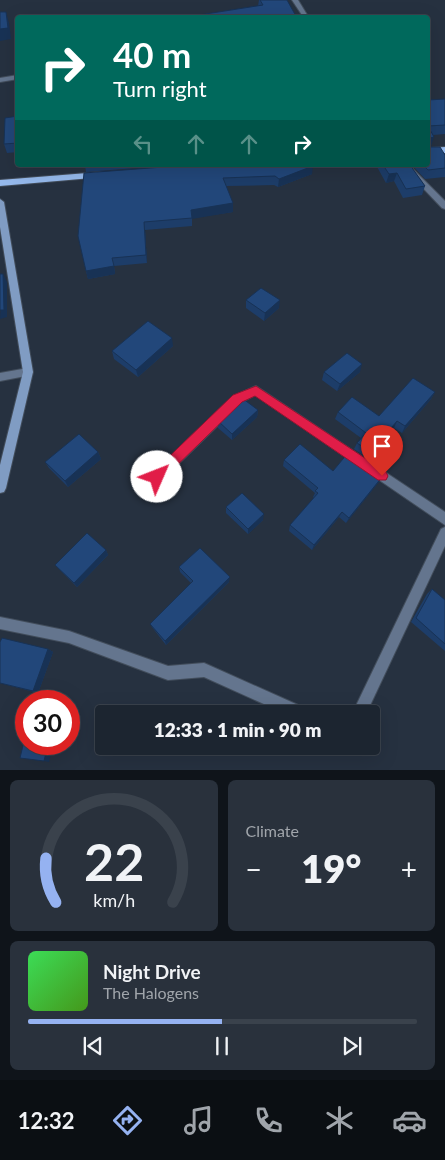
<!DOCTYPE html>
<meta charset="utf-8">
<style>
body{margin:0;font-family:Lato,sans-serif;background:#29313c;color:#f1f3f6;height:100vh;display:flex;flex-direction:column;font-size:19px;white-space:nowrap}
*{box-sizing:border-box;margin:0}
p{font-size:16px;color:#a0a5ab}
.icon{flex:none;width:28px;height:28px;fill:none;stroke:currentColor;stroke-width:2;stroke-linecap:round;stroke-linejoin:round}
.map{position:relative;height:770px;overflow:hidden}
.drawer{display:flex;flex-direction:column;gap:10px;padding:10px;background:#0f141a;flex:1}
.drawer>*{flex:none}
.top-card{position:absolute;left:15px;top:15px;width:415px;height:152px;border-radius:5px;box-shadow:0 5px 20px #0002,0 0 0 1px #3a424c;background:#00695c;color:#fff;overflow:hidden}
.speed{position:absolute;left:15px;top:690px;display:flex;gap:10px;font-size:25px;font-weight:700;text-align:center}
.speed>*{display:grid;place-content:center;width:65px;height:65px;border-radius:50%;background:#1c2530;box-shadow:0 5px 20px #0002,0 0 0 1px #3a424c;line-height:1}
.speed .limit{border:8px solid #d22;background:#fff;color:#111}
.pin{position:absolute;display:grid;place-items:center;width:42px;height:42px;color:#fff;margin:-51px -21px;border-radius:50% 50% 50% 0;rotate:-45deg;box-shadow:0 0 5px #0007}
.pin .icon{rotate:45deg}
.me{position:absolute;width:55px;margin:-28px;rotate:46deg;stroke-linejoin:round;filter:drop-shadow(0 0 4px #0008)}
.turn{display:flex;align-items:center;gap:18px;height:105px;padding:0 15px;font-size:22px}
.turn .icon{width:65px;height:65px;stroke-width:2.5}
.turn b{display:block;font-size:35px;line-height:42px}
.lanes{display:flex;align-items:center;height:48px;padding:0 15px;background:#0003;justify-content:center;gap:25px;direction:ltr}
.lanes .off{opacity:.35}
.big{font-size:38px;font-weight:800;line-height:1.1}
.drawer .widget{flex:1;display:flex;flex-direction:column;justify-content:center;gap:8px;min-width:0;padding:0 18px;border-radius:8px;background:#29313c}
.drawer .dial{align-items:center;gap:0}
.dial svg{height:130px;overflow:visible;fill:none;stroke:#3a424c;stroke-width:7;stroke-linecap:round;text-anchor:middle}
.dial text{fill:#f1f3f6;stroke:none}
.song{display:flex;align-items:center;gap:15px}
.cover{width:60px;height:60px;border-radius:8px;background:linear-gradient(135deg,hsl(130 70% 55%),hsl(100 70% 35%))}
.played{height:5px;border-radius:2px;background:linear-gradient(90deg,#95b2f1 50%,#3a424c 50%)}
.keys{display:flex;justify-content:space-around;direction:ltr}
.heat{display:flex;justify-content:space-between;align-items:center;font-size:28px;direction:ltr}
.drawer .tiles{flex:1;display:grid;gap:10px;grid-template-columns:1fr 1fr}
.widget:last-child{grid-column:span 2}
.trip{position:absolute;left:95px;top:705px;width:285px;height:50px;border-radius:5px;background:#1c2530;box-shadow:0 5px 20px #0002,0 0 0 1px #3a424c;font-weight:800;line-height:50px;text-align:center}
.tab-bar{display:flex;height:80px;justify-content:space-around;align-items:center;background:#0b0f13;color:#a0a5ab}
.tab-bar .icon{width:35px;height:35px}
.tab-bar .selected{color:#95b2f1}
.tab-bar b{font-size:22px;color:#f1f3f6}
.map>svg:first-child{display:block}
.lines{fill:none;stroke-linecap:round;stroke-linejoin:round}
.street-casing{stroke:#424d5b;stroke-width:2}
.secondary-casing{stroke:#424d5b;stroke-width:2}
.primary-casing{stroke:#424d5b;stroke-width:2}
.street{fill:#64758e;fill-rule:evenodd}
.secondary{fill:#809cc3;fill-rule:evenodd}
.primary{fill:#95b9ec;fill-rule:evenodd}
.wall{fill:#1d3d69}
.shaded-wall{fill:#183255}
.building{fill:#22477a;stroke:#183255}
.route{fill:#e11d48;stroke:#92132f}
</style>
<div class="map">
<svg width="445" height="770" viewBox="0 0 445 770">
<rect width="100%" height="100%" fill="#263140"/>
<g class="lines">
<g class="street-casing">
<g id="street">
<path d="M292 0H298L309 18H304Z"/>
<path d="M18 75V79L0 82V78Z"/>
<path d="M401 165H409L445 201V209L442 208Z"/>
<path d="M28 368 31 369 33 372 31 375 0 381V373Z"/>
<path d="M256 386 445 512V525L255 395 242 402 161 481 157 482 153 481 151 477 153 473 234 396Z"/>
<path d="M445 527V546L366 714H352L441 529Z"/>
<path d="M0 617 69 631 168 666 204 663 307 709 309 714H286L204 677 168 680 69 643 0 629Z"/>
</g>
</g>
<g class="secondary-casing">
<path id="secondary" d="M0 199 4 202 33 372 6 488 4 492 0 493V465L23 372 0 227Z"/>
</g>
<g class="primary-casing">
<g id="primary">
<path d="M445 147V153L428 154V148Z"/>
<path d="M100 172 103 173V177L0 186V180Z"/>
</g>
</g>
<use href="#street" class="street"/>
<use href="#secondary" class="secondary"/>
<use href="#primary" class="primary"/>
</g>
<g class="wall">
<path d="M259 0H287L258 6Z"/>
<path d="M445 99V134L433 135 431 146H430L445 155V177L425 179 412 165H428V100Z"/>
<path d="M18 116V152L7 153 4 144Z"/>
<path d="M85 165H173L86 172Z"/>
<path d="M190 165 312 174 278 187 274 185 226 186 233 212 192 218V226L145 230 147 263 114 266 115 274 88 279 86 271Z"/>
<path d="M376 165H410L425 186 422 195 403 198 394 181 386 183Z"/>
<path d="M246 300 279 308 264 321 246 308Z"/>
<path d="M173 346 138 377 114 359 112 351Z"/>
<path d="M324 372H360L337 391 322 380Z"/>
<path d="M435 392 431 399 402 433 394 428 368 458 354 449 357 443 361 438 335 419 338 412 379 416Z"/>
<path d="M258 410 257 417 232 440 218 428V421Z"/>
<path d="M98 452 101 459 68 487 49 468 45 462Z"/>
<path d="M284 460 333 471 382 477 378 483 346 523 339 517 312 550 289 531 290 525 314 498 313 497 315 493 283 466Z"/>
<path d="M226 507 263 520 248 534 226 513Z"/>
<path d="M106 550 108 555 77 587 55 565Z"/>
<path d="M179 567 229 582 166 645 152 627 150 624 191 583 180 572Z"/>
<path d="M432 589 445 600V651L411 622 427 594Z"/>
<path d="M0 642 48 649 53 652 38 693 0 683Z"/>
</g>
<g class="shaded-wall">
<path d="M6 12 9 23 11 39 0 41V29Z"/>
<path d="M434 137 431 146 428 147 430 138Z"/>
<path d="M313 166 312 174 278 187 279 179Z"/>
<path d="M397 173 394 181 386 183 389 174Z"/>
<path d="M233 203V212L192 219 191 210Z"/>
<path d="M144 222 145 230 147 263 146 255Z"/>
<path d="M114 266 115 274 88 279 86 271Z"/>
<path d="M3 274 7 282V317L0 319Z"/>
<path d="M280 300 279 308 264 321 265 313Z"/>
<path d="M172 338 173 346 138 377 136 370Z"/>
<path d="M362 364 360 372 337 391 340 384Z"/>
<path d="M435 392 431 399 402 433 405 426Z"/>
<path d="M258 410 257 417 232 440V434Z"/>
<path d="M397 421 394 428 368 458 371 452Z"/>
<path d="M98 452 101 459 68 487 65 481Z"/>
<path d="M382 477 378 483 346 523 349 518Z"/>
<path d="M342 512 339 517 312 550 314 545Z"/>
<path d="M264 514 263 520 248 534V529Z"/>
<path d="M106 550 108 555 77 587 74 583Z"/>
<path d="M230 577 229 582 166 645 165 641Z"/>
<path d="M48 649 53 652 38 693 33 691Z"/>
<path d="M48 744H53L49 762 44 761Z"/>
</g>
<g class="building">
<path d="M260 0H287L297 18H180L263 5Z"/>
<path d="M0 12H6L8 28 0 29Z"/>
<path d="M445 99V125L428 126 434 137 430 138V147H440L445 155V168L428 170 423 165H428V100Z"/>
<path d="M18 116V143L4 144 5 118Z"/>
<path d="M190 165H312L313 166 279 179 275 176 223 178 233 203 191 210 192 218 144 222 146 255 112 258 114 266 86 271 78 236 84 173Z"/>
<path d="M383 165H410L425 186 406 189 397 173 389 174Z"/>
<path d="M0 274H3L4 310H0Z"/>
<path d="M261 288 280 300 265 313 246 300Z"/>
<path d="M148 321 172 338 136 370 112 351Z"/>
<path d="M347 353 362 364 340 384 324 372Z"/>
<path d="M413 378 435 392 405 426 397 421 371 452 357 443 366 433 338 412 352 397 379 416Z"/>
<path d="M242 398 258 410 232 434 218 421Z"/>
<path d="M79 434 98 452 65 481 45 462Z"/>
<path d="M300 444 333 471 348 453 382 477 349 518 342 512 314 545 290 525 318 493 315 491 318 488 284 460Z"/>
<path d="M242 493 264 514 248 529 226 507Z"/>
<path d="M87 533 106 550 74 583 55 565Z"/>
<path d="M200 548 230 577 165 641 150 624 193 581 179 567Z"/>
<path d="M432 589 445 600V644L416 618Z"/>
<path d="M2 638 48 649 33 691 0 683V642Z"/>
<path d="M26 733V744H48L44 761 20 758Z"/>
</g>
<path class="route" d="M256 386 386 472 388 476 386 480H378L255 396 242 402 161 481H152L151 477 152 473 233 395Z"/>
</svg>
<div class="speed"><div class="limit">30</div></div>
<div class="pin" style="left:382px;top:476px;background:#d93025"><svg class="icon" aria-label="arrive" viewBox="0 0 24 24"><path d="M6 21V4h12l-3 4 3 4H6"/></svg></div>
<svg class="me" style="left:157px;top:477px" viewBox="-20 -20 40 40"><circle r="19" fill="#fff"/><path d="M0-13L10 11 0 6-10 11z" fill="#e11d48"/></svg>
<div class="trip">12:33 · 1 min · 90 m</div>
<div class="top-card">
<div class="turn"><svg class="icon" aria-label="right" viewBox="0 0 24 24"><path d="M7 20v-9h11M14 6l5 5-5 5"/></svg><div><b>40 m</b>Turn right</div></div>
<div class="lanes"><svg class="icon off" aria-label="left" viewBox="0 0 24 24"><path d="M17 20v-9H6M10 6l-5 5 5 5"/></svg><svg class="icon off" aria-label="ahead" viewBox="0 0 24 24"><path d="M12 20V5M6 11l6-6 6 6"/></svg><svg class="icon off" aria-label="ahead" viewBox="0 0 24 24"><path d="M12 20V5M6 11l6-6 6 6"/></svg><svg class="icon" aria-label="right" viewBox="0 0 24 24"><path d="M7 20v-9h11M14 6l5 5-5 5"/></svg></div>
</div>
</div>
<section class="drawer">
<div class="tiles">
<div class="widget dial"><svg viewBox="0 0 100 80">
<path d="M14 69A42 42 0 1 1 86 69"/>
<path d="M14 69A42 42 0 0 1 8 42" stroke="#95b2f1"/>
<text x="50" y="56" font-size="32" font-weight="700">22</text>
<text x="50" y="72" font-size="11">km/h</text>
</svg></div>
<div class="widget"><p>Climate</p>
<div class="heat"><a>−</a><b class="big">19°</b><a>+</a></div>
</div>
<div class="widget">
<div class="song"><i class="cover"></i><div><b>Night Drive</b><p>The Halogens</p></div></div>
<div class="played"></div>
<div class="keys"><svg class="icon" aria-label="previous" viewBox="0 0 24 24"><path d="M18 5L8 12l10 7zM5 5v14"/></svg><svg class="icon" aria-label="pause" viewBox="0 0 24 24"><path d="M8 5v14M16 5v14"/></svg><svg class="icon" aria-label="next" viewBox="0 0 24 24"><path d="M6 5l10 7-10 7zM19 5v14"/></svg></div>
</div>
</div>
</section>
<nav class="tab-bar">
<b>12:32</b>
<svg class="icon selected" aria-label="directions" viewBox="0 0 24 24"><path d="M12 3l9 9-9 9-9-9zM9 14v-3h6M13 9l2 2-2 2"/></svg>
<svg class="icon" aria-label="music" viewBox="0 0 24 24"><path d="M9 18V5l10-2v13"/><circle cx="6" cy="18" r="3"/><circle cx="16" cy="16" r="3"/></svg>
<svg class="icon" aria-label="phone" viewBox="0 0 24 24"><path d="M5 4h4l2 5-3 2q2 4 5 5l2-3 5 2v4C11 20 4 13 5 4z"/></svg>
<svg class="icon" aria-label="climate" viewBox="0 0 24 24"><path d="M12 3v18M4 7l16 10M4 17L20 7"/></svg>
<svg class="icon" aria-label="car" viewBox="0 0 24 24"><path d="M5 17H2v-5l4-1 3-4h7l3 4 3 1v5h-3M9 17h6M6 11h13"/><circle cx="7" cy="17" r="2"/><circle cx="17" cy="17" r="2"/></svg>
</nav>
